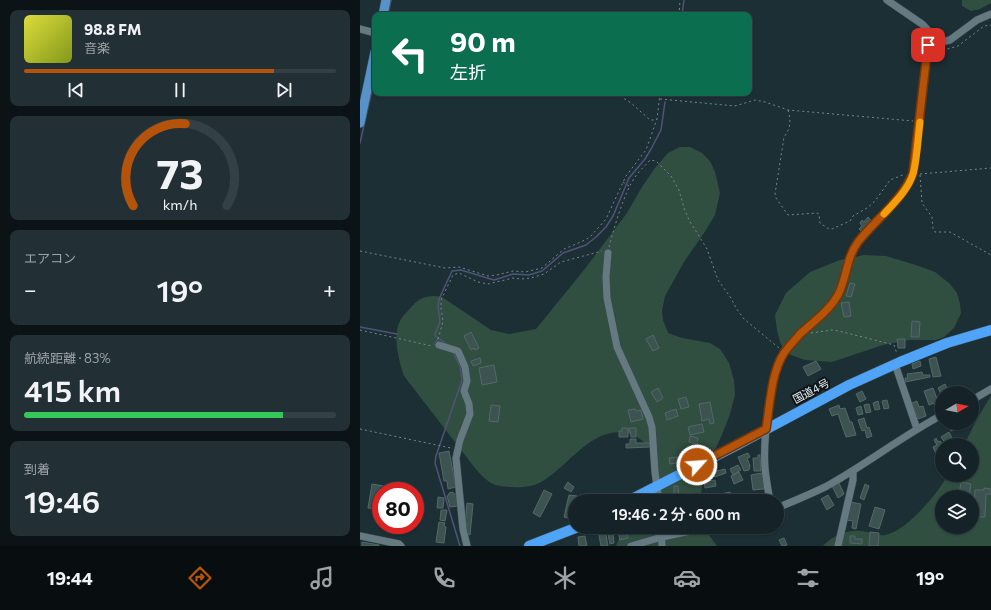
<!DOCTYPE html>
<html lang="ja">
<meta charset="utf-8">
<style>
body{margin:0;font-family:Commissioner,"Noto Sans JP",sans-serif;background:#222f34;color:#f1f3f6;height:100vh;display:flex;flex-direction:column;font-size:15px;white-space:nowrap}
*{box-sizing:border-box;margin:0}
p{font-size:13px;color:#9da4a8}
.icon{flex:none;width:22px;height:22px;fill:none;stroke:currentColor;stroke-width:2;stroke-linecap:round;stroke-linejoin:round}
.map{position:relative;flex:1;overflow:hidden}
.sheet{display:flex;flex-direction:column;gap:10px;padding:10px;background:#0c1316;width:360px}
.sheet>*{flex:none}
.top-card{position:absolute;left:12px;top:12px;width:380px;height:84px;border-radius:8px;box-shadow:0 1px 3px #0004,0 0 0 1px #344045;background:#0b6e4f;color:#fff;overflow:hidden}
.needle{width:26px;rotate:81deg}
.tools{position:absolute;left:575px;top:386px;display:grid;gap:8px}
.tools a{display:grid;place-items:center;width:44px;height:44px;border-radius:50%;background:#152328;box-shadow:0 1px 3px #0004,0 0 0 1px #344045;font-size:20px}
.speed{position:absolute;left:12px;top:482px;display:flex;gap:8px;font-size:20px;font-weight:700;text-align:center}
.speed>*{display:grid;place-content:center;width:52px;height:52px;border-radius:50%;background:#152328;box-shadow:0 1px 3px #0004,0 0 0 1px #344045;line-height:1}
.speed .limit{border:6px solid #d22;background:#fff;color:#111}
.pin{position:absolute;display:grid;place-items:center;width:34px;height:34px;color:#fff;margin:-17px;border-radius:8px;box-shadow:0 2px 6px #0006}
.me{position:absolute;width:44px;margin:-22px;rotate:64deg;stroke-linejoin:round;filter:drop-shadow(0 0 3px #0008)}
.turn{display:flex;align-items:center;gap:14px;height:84px;padding:0 12px;font-size:18px}
.turn .icon{width:52px;height:52px;stroke-width:2.5}
.turn b{display:block;font-size:28px;line-height:34px}
.big{font-size:30px;font-weight:600;line-height:1.1}
.sheet .card{flex:1;display:flex;flex-direction:column;justify-content:center;gap:6px;min-width:0;padding:0 14px;border-radius:8px;background:#222f34}
.sheet .dial{align-items:center;gap:0}
.dial svg{height:104px;overflow:visible;fill:none;stroke:#344045;stroke-width:7;stroke-linecap:round;text-anchor:middle}
.dial text{fill:#f1f3f6;stroke:none}
.song{display:flex;align-items:center;gap:12px}
.cover{width:48px;height:48px;border-radius:6px;background:linear-gradient(135deg,hsl(60 70% 55%),hsl(70 70% 35%))}
.played{height:4px;border-radius:2px;background:linear-gradient(90deg,#b45309 80%,#344045 80%)}
.keys{display:flex;justify-content:space-around;direction:ltr}
.heat{display:flex;justify-content:space-between;align-items:center;font-size:22px;direction:ltr}
.charge{height:6px;border-radius:3px;background:linear-gradient(90deg,#34c759 83%,#344045 0)}
.trip{position:absolute;left:208px;top:494px;width:216px;height:40px;border-radius:20px;background:#152328;box-shadow:0 1px 3px #0004,0 0 0 1px #344045;font-weight:600;line-height:40px;text-align:center}
.dock{display:flex;height:64px;justify-content:space-around;align-items:center;background:#080e10;color:#9da4a8}
.dock .icon{width:28px;height:28px}
.dock .on{color:#b45309}
.dock b{font-size:18px;color:#f1f3f6}
main{display:flex;flex:1;min-height:0}
.map>svg:first-child{display:block}
.green{fill:#304f40;fill-rule:evenodd}
.lines{fill:none;stroke-linecap:round;stroke-linejoin:round}
.stream{stroke:#505377;stroke-width:1.5}
.building{fill:#3d5351;stroke:#536967}
.minor-casing{stroke:#3b4c51;stroke-width:8}
.major-casing{stroke:#3b4c51;stroke-width:10}
.highway-casing{stroke:#3b4c51;stroke-width:11}
.path{stroke:#78878c;stroke-width:1;stroke-dasharray:2 3;stroke-linecap:butt}
.minor{stroke:#647980;stroke-width:7}
.major{stroke:#5793c8;stroke-width:9}
.highway{stroke:#4fa4f8;stroke-width:10}
.route-casing{stroke:#753606;stroke-width:10}
.route{stroke:#b45309;stroke-width:7}
.slow{stroke:#f59e0b;stroke-width:7}
.labels{text-anchor:middle;stroke-width:4;stroke-linejoin:round;paint-order:stroke}
.street-label{font-size:11px;fill:#e8f3f7;stroke:#0d1518}
</style>
<main>
<section class="sheet">
<div class="card">
<div class="song"><i class="cover"></i><div><b>98.8 FM</b><p>音楽</p></div></div>
<div class="played"></div>
<div class="keys"><svg class="icon" aria-label="previous" viewBox="0 0 24 24"><path d="M18 5L8 12l10 7zM5 5v14"/></svg><svg class="icon" aria-label="pause" viewBox="0 0 24 24"><path d="M8 5v14M16 5v14"/></svg><svg class="icon" aria-label="next" viewBox="0 0 24 24"><path d="M6 5l10 7-10 7zM19 5v14"/></svg></div>
</div>
<div class="card dial"><svg viewBox="0 0 100 80">
<path d="M14 69A42 42 0 1 1 86 69"/>
<path d="M14 69A42 42 0 0 1 54 6" stroke="#b45309"/>
<text x="50" y="56" font-size="32" font-weight="700">73</text>
<text x="50" y="72" font-size="11">km/h</text>
</svg></div>
<div class="card"><p>エアコン</p>
<div class="heat"><a>−</a><b class="big">19°</b><a>+</a></div>
</div>
<div class="card"><p>航続距離 · 83%</p><b class="big">415 km</b><div class="charge"></div></div>
<div class="card"><p>到着</p><b class="big">19:46</b></div>
</section>
<div class="map">
<svg width="631" height="546" viewBox="0 0 631 546">
<rect width="100%" height="100%" fill="#1c2f35"/>
<g class="green">
<path d="M602 0H631V3L620 9 611 11 602 6Z"/>
<path d="M320 147H330L342 153 350 161 355 172 360 193 355 215 344 233 324 262 305 296 302 311 303 320 308 333 322 338 350 343 360 349 369 363 374 380 375 395 370 414 361 437 344 473 340 501H282L294 480 290 448C286 444 281 439 275 436 235 418 209 468 179 483 171 487 160 488 152 487 133 487 127 482 115 468L44 376C39 361 32 336 40 321 42 316 48 311 52 306 60 297 70 294 82 297L131 330 149 334 176 329 224 270 267 213 282 187 295 168 308 153Z"/>
<path d="M504 255 526 256 559 266 575 272 590 284 597 293 600 304 601 313 594 328 584 337 576 340H549L523 345 472 362 445 360 431 355 424 350 420 342 417 330 415 315 426 293 450 272 480 260Z"/>
<path d="M631 396V546H463C474 534 491 528 507 532 513 533 519 536 525 535 547 531 578 493 588 475H612V445H604L618 417ZM582 497H612V527H582Z"/>
<path d="M264 527H345L346 531 357 546H256Z"/>
</g>
<g class="lines">
<g class="stream">
<path d="M28 15 31 0"/>
<path d="M322 15 324 0"/>
<path d="M305 96V93"/>
<path d="M0 143 15 77"/>
<path d="M0 327 37 334"/>
<path d="M75 344 78 338"/>
<path d="M87 344 75 336V334L80 322 78 307 79 299 92 271 101 270 134 280 153 274 169 275 182 271 203 253 226 245 236 237 246 227 253 216 269 178 285 159 291 149 301 130 305 102"/>
<path d="M93 352 100 366 102 380 76 456 75 463 100 546"/>
</g>
</g>
<g class="building">
<path d="M508 217 512 222 502 232 499 229 502 226 500 223 502 220 504 222Z"/>
<path d="M490 283 495 284 491 297 486 296Z"/>
<path d="M489 302 491 316 484 317 481 303Z"/>
<path d="M552 321 560 322 559 337H551Z"/>
<path d="M111 332 119 348 115 350 114 348 111 350 104 336Z"/>
<path d="M293 335 299 348 293 351 286 339Z"/>
<path d="M537 339H545V348H538Z"/>
<path d="M576 357 581 376 573 377 569 359Z"/>
<path d="M120 358 121 363 113 366 111 361Z"/>
<path d="M456 361 461 369 448 376 443 367Z"/>
<path d="M560 361 561 366 553 369 552 364Z"/>
<path d="M134 365 137 382 122 385 119 368Z"/>
<path d="M562 372 563 375H570V377L545 382V378H548L547 374Z"/>
<path d="M585 384 589 393H582V396L578 388Z"/>
<path d="M298 388 303 398 297 402 291 392Z"/>
<path d="M573 388 580 407 576 408 574 403 569 405 564 391Z"/>
<path d="M502 391 506 399 500 402 496 394Z"/>
<path d="M326 397 329 407 321 409 318 399Z"/>
<path d="M527 400 529 408 524 409 522 401Z"/>
<path d="M518 401 520 409 515 410 513 403Z"/>
<path d="M557 401 559 407 563 406 566 416 558 419 552 403Z"/>
<path d="M350 402 354 423 350 424 349 419 342 421 339 404Z"/>
<path d="M509 404 511 412 506 413 504 405Z"/>
<path d="M131 405 140 406 138 422 129 421Z"/>
<path d="M479 405 480 409 485 408 490 422H492L496 435 486 437 478 414 472 416 469 409Z"/>
<path d="M501 406 503 414 498 415 496 408Z"/>
<path d="M275 409 276 411 281 410 283 419 271 422 268 410Z"/>
<path d="M316 409 318 416 307 420 305 413Z"/>
<path d="M504 418 507 428 509 427 512 436 507 438 505 430 502 431 498 420Z"/>
<path d="M587 423H595L598 428 591 431Z"/>
<path d="M342 424 344 432 330 435 328 427Z"/>
<path d="M262 428H268V437H259V431H262Z"/>
<path d="M269 428H276V437H271L270 431H269Z"/>
<path d="M589 432 592 438 585 443 581 437Z"/>
<path d="M330 436 338 438 337 444 329 442Z"/>
<path d="M576 438 578 442 580 441 583 445 582 453 577 456 573 447 577 445 574 440Z"/>
<path d="M270 439H276V443H290V447L266 448V444H270Z"/>
<path d="M89 451 96 487 88 489 87 481H84L79 453Z"/>
<path d="M388 453 390 457 387 458 390 466 389 470 384 471 378 457Z"/>
<path d="M398 455H400L401 471H394L393 458H398Z"/>
<path d="M317 457V463L310 464 309 458Z"/>
<path d="M378 465 381 470 373 475 370 469Z"/>
<path d="M365 469 366 473 355 477 353 472Z"/>
<path d="M379 472 383 480 374 484 371 476Z"/>
<path d="M402 473 404 489 393 490 391 475Z"/>
<path d="M355 480 356 486 345 488 344 482Z"/>
<path d="M208 482 214 487 211 492 204 488Z"/>
<path d="M601 482 611 484 609 497 599 495Z"/>
<path d="M479 483 484 494 478 498 472 486Z"/>
<path d="M12 484 41 489V491H21V516L13 514 15 509 8 508Z"/>
<path d="M505 484 509 486 504 500 500 498Z"/>
<path d="M314 486H318L319 501H310V494H314Z"/>
<path d="M624 488 631 489V494H626L625 517H614L615 490H624Z"/>
<path d="M184 490 192 494 180 517 173 513Z"/>
<path d="M93 492V494H97L98 506 90 507 87 496 89 495V493Z"/>
<path d="M370 492 371 501H362L361 494Z"/>
<path d="M209 495 217 496 212 519 204 517Z"/>
<path d="M396 495 397 501H388L387 497Z"/>
<path d="M468 495 474 505 467 510 461 499Z"/>
<path d="M78 497 84 498 83 508H77Z"/>
<path d="M490 502 501 504 496 529 492 528 493 521 486 520Z"/>
<path d="M107 503 113 504 110 535 106 534 107 523H105Z"/>
<path d="M515 507 525 510 519 529 509 526Z"/>
<path d="M81 510H87L85 521 80 520Z"/>
<path d="M79 522 85 523 84 526 86 527 84 543 76 542Z"/>
<path d="M257 527H265L268 538 260 540Z"/>
<path d="M282 527H297L291 529V532L283 533Z"/>
<path d="M245 529 248 546H241L238 530Z"/>
<path d="M510 532 519 533 518 546H509Z"/>
<path d="M253 533 254 543 250 544 248 534Z"/>
<path d="M225 536 227 546H219L218 537Z"/>
<path d="M490 536H495V539H502V544L490 543Z"/>
<path d="M424 538 427 545 422 546 419 540Z"/>
<path d="M2 542 19 545V546H2Z"/>
</g>
<g class="lines">
<g class="minor-casing">
<g id="minor">
<path d="M0 29 15 33"/>
<path d="M568 45 590 40 617 20 631 14"/>
<path d="M248 253 246 277 247 298 257 347 289 417 292 427 295 472 299 501"/>
<path d="M79 345 98 351 105 367 107 381 104 391 109 404 110 414 100 440 96 458 103 529 107 546"/>
<path d="M535 364 557 429"/>
<path d="M612 400 631 389"/>
<path d="M410 501C408 490 406 479 405 468 403 443 410 372 424 352 439 331 465 317 478 295 487 279 485 259 497 244 515 220 542 202 553 173L568 45V33L567 29 562 24 527 0"/>
<path d="M417 508C434 501 451 494 467 486 507 464 542 436 582 415"/>
<path d="M301 527 302 546"/>
<path d="M0 536 39 544 41 546"/>
<path d="M271 546 302 537 350 527"/>
<path d="M478 546 493 480V471"/>
</g>
</g>
<g class="major-casing">
<g id="major">
<path d="M23 15 26 0"/>
<path d="M0 123 15 52"/>
</g>
</g>
<g class="highway-casing">
<g id="highway">
<path d="M268 501 377 445 489 385 540 362 587 343 631 330"/>
<path d="M169 546 218 527"/>
</g>
</g>
<g class="path">
<path d="M319 15 320 0"/>
<path d="M573 53 598 46 624 26 631 25"/>
<path d="M256 93 271 103 290 120H294L297 119"/>
<path d="M300 99 375 106 395 100 405 102 428 110 553 121"/>
<path d="M428 110C431 121 431 128 424 137L415 194 416 198 428 215 457 213 459 214 460 223 469 229H472L490 221 493 216 507 208 515 201 530 180 545 174"/>
<path d="M560 174 631 168"/>
<path d="M560 175 562 203 572 217 573 229 575 232H590L631 255"/>
<path d="M263 182 269 186"/>
<path d="M249 247C254 228 264 193 275 177 279 171 285 166 290 160L296 161 311 176 319 190 324 208 329 220 347 249 358 280 371 298 376 308 384 319 419 348"/>
<path d="M0 251 85 268 99 267 128 276 137 275 153 271 165 272 182 268 204 249 221 242 230 237 246 219 266 176 286 150 297 119 300 93"/>
<path d="M0 330 72 346"/>
<path d="M451 333 472 330 479 331 534 345 537 354"/>
<path d="M78 339 83 322 81 308V300L93 275 99 273 118 282 128 284 153 278 161 279 171 278 184 274 201 262 242 251"/>
<path d="M0 429 91 448"/>
</g>
<use href="#minor" class="minor"/>
<use href="#major" class="major"/>
<use href="#highway" class="highway"/>
</g>
<g class="lines">
<g class="route-casing">
<path id="route" d="M337 465 406 429C410 405 411 373 424 353 429 346 435 340 440 334 453 322 469 311 478 295 487 278 486 258 498 242 516 219 542 201 553 173L568 45"/>
</g>
<use href="#route" class="route"/>
<path class="slow" d="M524 214C535 202 548 190 553 174 557 160 558 138 560 122"/>
</g>
<g class="labels">
<g class="street-label">
<text transform="translate(451 391) rotate(-28)" y="4">国道4号</text>
</g>
</g>
</svg>
<div class="tools">
<a><svg class="needle" viewBox="-14 -14 28 28"><path d="M0-13l5 13h-10z" fill="#e53935"/><path d="M0 13l5-13h-10z" fill="#9da4a8"/></svg></a>
<a><svg class="icon" aria-label="search" viewBox="0 0 24 24"><circle cx="10" cy="10" r="6"/><path d="M15 15l6 6"/></svg></a>
<a><svg class="icon" aria-label="layers" viewBox="0 0 24 24"><path d="M12 4l9 5-9 5-9-5zM3 14l9 5 9-5"/></svg></a>
</div>
<div class="speed"><div class="limit">80</div></div>
<div class="pin" style="left:568px;top:45px;background:#d93025"><svg class="icon" aria-label="arrive" viewBox="0 0 24 24"><path d="M6 21V4h12l-3 4 3 4H6"/></svg></div>
<svg class="me" style="left:337px;top:465px" viewBox="-20 -20 40 40"><circle r="17" fill="#b45309" stroke="#fff" stroke-width="3"/><path d="M0-11L8 9 0 5-8 9z" fill="#fff"/></svg>
<div class="trip">19:46 · 2 分 · 600 m</div>
<div class="top-card">
<div class="turn"><svg class="icon" aria-label="left" viewBox="0 0 24 24"><path d="M17 20v-9H6M10 6l-5 5 5 5"/></svg><div><b>90 m</b>左折</div></div>
</div>
</div>
</main>
<nav class="dock">
<b>19:44</b>
<svg class="icon on" aria-label="directions" viewBox="0 0 24 24"><path d="M12 3l9 9-9 9-9-9zM9 14v-3h6M13 9l2 2-2 2"/></svg>
<svg class="icon" aria-label="music" viewBox="0 0 24 24"><path d="M9 18V5l10-2v13"/><circle cx="6" cy="18" r="3"/><circle cx="16" cy="16" r="3"/></svg>
<svg class="icon" aria-label="phone" viewBox="0 0 24 24"><path d="M5 4h4l2 5-3 2q2 4 5 5l2-3 5 2v4C11 20 4 13 5 4z"/></svg>
<svg class="icon" aria-label="climate" viewBox="0 0 24 24"><path d="M12 3v18M4 7l16 10M4 17L20 7"/></svg>
<svg class="icon" aria-label="car" viewBox="0 0 24 24"><path d="M5 17H2v-5l4-1 3-4h7l3 4 3 1v5h-3M9 17h6M6 11h13"/><circle cx="7" cy="17" r="2"/><circle cx="17" cy="17" r="2"/></svg>
<svg class="icon" aria-label="filters" viewBox="0 0 24 24"><path d="M4 7h16M4 17h16"/><circle cx="9" cy="7" r="2"/><circle cx="15" cy="17" r="2"/></svg>
<b>19°</b>
</nav>
